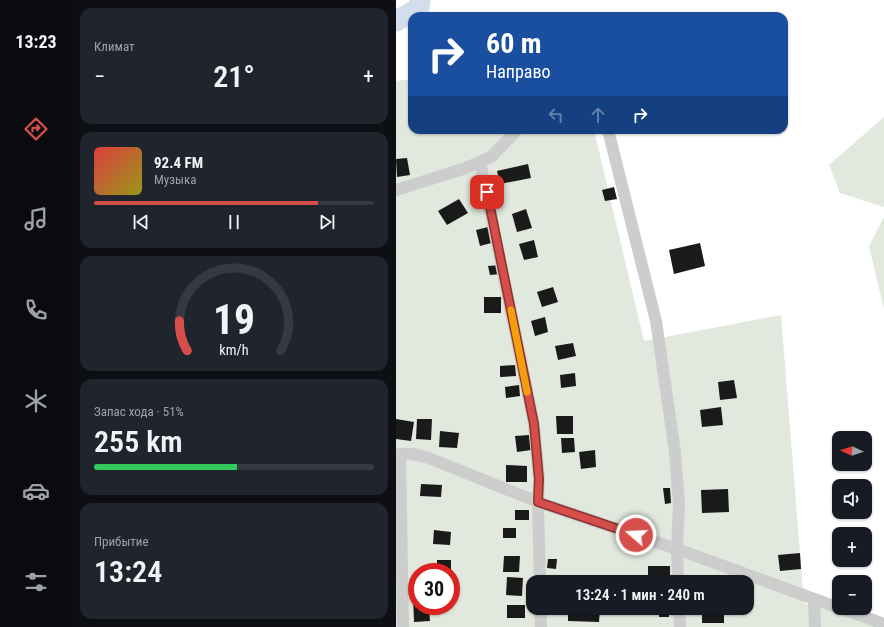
<!DOCTYPE html>
<html lang="ru">
<meta charset="utf-8">
<style>
body{margin:0;font-family:"Roboto Condensed",sans-serif;background:#20242c;color:#f1f3f6;height:100vh;display:flex;flex-direction:column;font-size:15px;white-space:nowrap}
*{box-sizing:border-box;margin:0}
p{font-size:13px;color:#9ea1a6}
.icon{flex:none;width:22px;height:22px;fill:none;stroke:currentColor;stroke-width:2;stroke-linecap:round;stroke-linejoin:round}
.map{position:relative;flex:1;overflow:hidden}
.sheet{display:flex;flex-direction:column;gap:8px;padding:8px;background:#0d0f14;width:324px}
.sheet>*{flex:none}
.top-card{position:absolute;left:12px;top:12px;width:380px;height:122px;border-radius:12px;box-shadow:0 1px 3px #0004;background:#1a4fa0;color:#fff;overflow:hidden}
.needle{width:26px;rotate:274deg}
.fabs{position:absolute;left:436px;top:431px;display:grid;gap:8px}
.fabs a{display:grid;place-items:center;width:40px;height:40px;border-radius:8px;background:#171b24;box-shadow:0 1px 3px #0004;font-size:20px}
.speed{position:absolute;left:12px;top:563px;display:flex;gap:8px;font-size:20px;font-weight:700;text-align:center}
.speed>*{display:grid;place-content:center;width:52px;height:52px;border-radius:50%;background:#171b24;box-shadow:0 1px 3px #0004;line-height:1}
.speed .limit{border:6px solid #d22;background:#fff;color:#111}
.pin{position:absolute;display:grid;place-items:center;width:34px;height:34px;color:#fff;margin:-17px;border-radius:8px;box-shadow:0 2px 6px #0006}
.me{position:absolute;width:44px;margin:-22px;rotate:289deg;stroke-linejoin:round;filter:drop-shadow(0 0 3px #0008)}
.turn{display:flex;align-items:center;gap:14px;height:84px;padding:0 12px;font-size:18px}
.turn .icon{width:52px;height:52px;stroke-width:2.5}
.turn b{display:block;font-size:28px;line-height:34px}
.lanes{display:flex;align-items:center;height:38px;padding:0 12px;background:#0003;justify-content:center;gap:20px;direction:ltr}
.lanes .off{opacity:.35}
.big{font-size:30px;font-weight:600;line-height:1.1}
.sheet .card{flex:1;display:flex;flex-direction:column;justify-content:center;gap:6px;min-width:0;padding:0 14px;border-radius:12px;background:#20242c}
.sheet .dial{align-items:center;gap:0}
.dial svg{height:104px;overflow:visible;fill:none;stroke:#363941;stroke-width:7;stroke-linecap:round;text-anchor:middle}
.dial text{fill:#f1f3f6;stroke:none}
.song{display:flex;align-items:center;gap:12px}
.cover{width:48px;height:48px;border-radius:6px;background:linear-gradient(135deg,hsl(0 70% 55%),hsl(60 70% 35%))}
.played{height:4px;border-radius:2px;background:linear-gradient(90deg,#d54e4a 80%,#363941 80%)}
.keys{display:flex;justify-content:space-around;direction:ltr}
.heat{display:flex;justify-content:space-between;align-items:center;font-size:22px;direction:ltr}
.charge{height:6px;border-radius:3px;background:linear-gradient(90deg,#34c759 51%,#363941 0)}
.trip{position:absolute;left:130px;top:575px;width:228px;height:40px;border-radius:12px;background:#171b24;box-shadow:0 1px 3px #0004;font-weight:600;line-height:40px;text-align:center}
main{display:flex;flex:1;min-height:0}
.tab-bar{display:flex;flex-direction:column;width:72px;justify-content:space-around;align-items:center;background:#090b0e;color:#9ea1a6}
.tab-bar .icon{width:28px;height:28px}
.tab-bar .selected{color:#d54e4a}
.tab-bar b{font-size:18px;color:#f1f3f6}
.map>svg:first-child{display:block}
.green{fill:#e1e8dd;fill-rule:evenodd}
.lines{fill:none;stroke-linecap:round;stroke-linejoin:round}
.river{stroke:#d2deeb;stroke-width:21}
.building{fill:#1a1a1a}
.street{stroke:#cdcdcd;stroke-width:12}
.route-casing{stroke:#8a3330;stroke-width:10}
.route{stroke:#d54e4a;stroke-width:7}
.slow{stroke:#f59e0b;stroke-width:7}
</style>
<main>
<nav class="tab-bar">
<b>13:23</b>
<svg class="icon selected" aria-label="directions" viewBox="0 0 24 24"><path d="M12 3l9 9-9 9-9-9zM9 14v-3h6M13 9l2 2-2 2"/></svg>
<svg class="icon" aria-label="music" viewBox="0 0 24 24"><path d="M9 18V5l10-2v13"/><circle cx="6" cy="18" r="3"/><circle cx="16" cy="16" r="3"/></svg>
<svg class="icon" aria-label="phone" viewBox="0 0 24 24"><path d="M5 4h4l2 5-3 2q2 4 5 5l2-3 5 2v4C11 20 4 13 5 4z"/></svg>
<svg class="icon" aria-label="climate" viewBox="0 0 24 24"><path d="M12 3v18M4 7l16 10M4 17L20 7"/></svg>
<svg class="icon" aria-label="car" viewBox="0 0 24 24"><path d="M5 17H2v-5l4-1 3-4h7l3 4 3 1v5h-3M9 17h6M6 11h13"/><circle cx="7" cy="17" r="2"/><circle cx="17" cy="17" r="2"/></svg>
<svg class="icon" aria-label="filters" viewBox="0 0 24 24"><path d="M4 7h16M4 17h16"/><circle cx="9" cy="7" r="2"/><circle cx="15" cy="17" r="2"/></svg>
</nav>
<section class="sheet">
<div class="card"><p>Климат</p>
<div class="heat"><a>−</a><b class="big">21°</b><a>+</a></div>
</div>
<div class="card">
<div class="song"><i class="cover"></i><div><b>92.4 FM</b><p>Музыка</p></div></div>
<div class="played"></div>
<div class="keys"><svg class="icon" aria-label="previous" viewBox="0 0 24 24"><path d="M18 5L8 12l10 7zM5 5v14"/></svg><svg class="icon" aria-label="pause" viewBox="0 0 24 24"><path d="M8 5v14M16 5v14"/></svg><svg class="icon" aria-label="next" viewBox="0 0 24 24"><path d="M6 5l10 7-10 7zM19 5v14"/></svg></div>
</div>
<div class="card dial"><svg viewBox="0 0 100 80">
<path d="M14 69A42 42 0 1 1 86 69"/>
<path d="M14 69A42 42 0 0 1 8 46" stroke="#d54e4a"/>
<text x="50" y="56" font-size="32" font-weight="700">19</text>
<text x="50" y="72" font-size="11">km/h</text>
</svg></div>
<div class="card"><p>Запас хода · 51%</p><b class="big">255 km</b><div class="charge"></div></div>
<div class="card"><p>Прибытие</p><b class="big">13:24</b></div>
</section>
<div class="map">
<svg width="488" height="627" viewBox="0 0 488 627">
<rect width="100%" height="100%" fill="#fff"/>
<g class="green">
<path d="M16 79V130H198L248 341 385 315 408 603 487 627H0V81ZM21 572H55V606H21ZM137 582H351V608H137Z"/>
<path d="M488 117V207L444 193 433 165Z"/>
<path d="M488 217V309L473 246Z"/>
</g>
<g class="lines">
<path class="river" d="M0 21 11 15 23 8 24 0"/>
</g>
<g class="building">
<path d="M11 158 14 175 1 177 0 159Z"/>
<path d="M132 164 135 178 104 184 101 171Z"/>
<path d="M218 187 221 199 209 201 206 190Z"/>
<path d="M63 199 72 213 51 225 42 211Z"/>
<path d="M130 209 136 228 121 232 116 214Z"/>
<path d="M96 226 99 242 84 246 80 230Z"/>
<path d="M138 240 142 257 128 260 123 244Z"/>
<path d="M304 243 309 266 278 274 273 250Z"/>
<path d="M104 265 105 274 94 275 92 266Z"/>
<path d="M157 287 162 302 146 307 141 292Z"/>
<rect x="88" y="297" width="17" height="16"/>
<path d="M149 317 152 332 139 336 135 321Z"/>
<path d="M177 343 180 356 162 360 159 346Z"/>
<path d="M119 365 120 376 104 377V366Z"/>
<path d="M179 373 180 386 165 388 164 375Z"/>
<path d="M338 380 341 398 324 400 322 382Z"/>
<path d="M123 385 124 396 110 398 109 387Z"/>
<path d="M325 407 327 425 306 427 304 410Z"/>
<path d="M160 416H177V434H161Z"/>
<path d="M0 419 18 422 15 441 0 439Z"/>
<path d="M21 419H36L35 440 20 439Z"/>
<path d="M44 431 63 433 61 448 43 447Z"/>
<path d="M133 435 135 450 121 452 119 436Z"/>
<path d="M165 438H178L179 452 166 453Z"/>
<path d="M199 450 200 467 185 469 183 452Z"/>
<path d="M110 465 131 466V482H110Z"/>
<path d="M25 484 46 485 45 497 24 496Z"/>
<path d="M267 488H274L275 503 269 504Z"/>
<path d="M332 489 333 512 306 513 305 490Z"/>
<rect x="119" y="510" width="14" height="10"/>
<rect x="107" y="528" width="13" height="10"/>
<path d="M38 530 55 532 54 545 37 544Z"/>
<path d="M404 553 405 569 384 571 382 555Z"/>
<path d="M108 556H124L123 572H107Z"/>
<path d="M152 559H161L160 569 151 568Z"/>
<path d="M41 560H55V571L41 570Z"/>
<path d="M252 566H274V581L252 582Z"/>
<path d="M111 577 127 578 126 596 110 595Z"/>
<path d="M17 596H21V606H33L34 621 18 622Z"/>
<rect x="111" y="605" width="18" height="13"/>
<path d="M172 608H204L203 622 172 621Z"/>
<rect x="263" y="608" width="10" height="9"/>
<rect x="306" y="608" width="22" height="15"/>
</g>
<g class="lines">
<g class="street">
<path d="M212 130 260 321 279 452 283 505 281 549 282 582"/>
<path d="M84 162 138 424 143 479 142 502 144 582"/>
<path d="M0 190 67 169 84 162 95 157 121 130"/>
<path d="M4 454 7 627"/>
<path d="M0 455C11 452 22 455 33 458L142 502 281 549 443 608"/>
<path d="M418 599 419 627"/>
<path d="M144 608 145 627"/>
<path d="M283 608 284 627"/>
<path d="M444 608 488 624"/>
</g>
</g>
<g class="lines">
<g class="route-casing">
<path id="route" d="M91 192 138 424 143 479 142 502 240 535"/>
</g>
<use href="#route" class="route"/>
<path class="slow" d="M115 310 131 392"/>
</g>
</svg>
<div class="fabs">
<a><svg class="needle" viewBox="-14 -14 28 28"><path d="M0-13l5 13h-10z" fill="#e53935"/><path d="M0 13l5-13h-10z" fill="#9ea1a6"/></svg></a>
<a><svg class="icon" aria-label="sound" viewBox="0 0 24 24"><path d="M4 9h4l5-4v14l-5-4H4zM17 9q2 3 0 6"/></svg></a>
<a>+</a>
<a>−</a>
</div>
<div class="speed"><div class="limit">30</div></div>
<div class="pin" style="left:91px;top:192px;background:#d93025"><svg class="icon" aria-label="arrive" viewBox="0 0 24 24"><path d="M6 21V4h12l-3 4 3 4H6"/></svg></div>
<svg class="me" style="left:240px;top:535px" viewBox="-20 -20 40 40"><circle r="17" fill="#d54e4a" stroke="#fff" stroke-width="3"/><path d="M0-11L8 9 0 5-8 9z" fill="#fff"/></svg>
<div class="trip">13:24 · 1 мин · 240 m</div>
<div class="top-card">
<div class="turn"><svg class="icon" aria-label="right" viewBox="0 0 24 24"><path d="M7 20v-9h11M14 6l5 5-5 5"/></svg><div><b>60 m</b>Направо</div></div>
<div class="lanes"><svg class="icon off" aria-label="left" viewBox="0 0 24 24"><path d="M17 20v-9H6M10 6l-5 5 5 5"/></svg><svg class="icon off" aria-label="ahead" viewBox="0 0 24 24"><path d="M12 20V5M6 11l6-6 6 6"/></svg><svg class="icon" aria-label="right" viewBox="0 0 24 24"><path d="M7 20v-9h11M14 6l5 5-5 5"/></svg></div>
</div>
</div>
</main>
